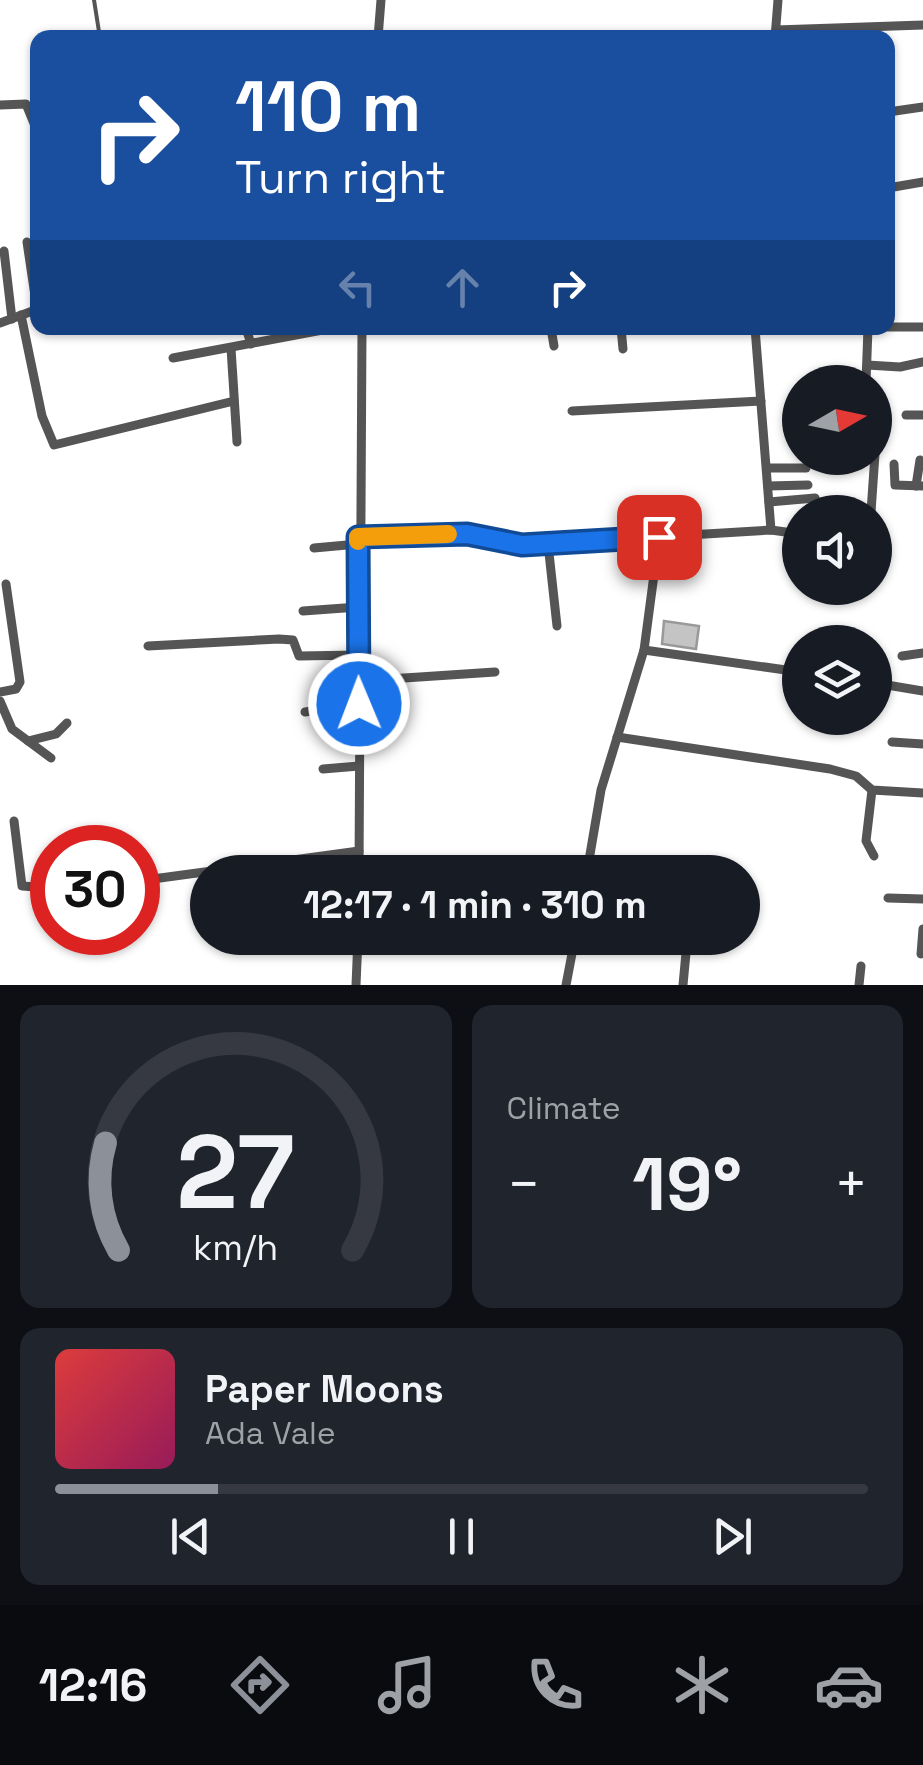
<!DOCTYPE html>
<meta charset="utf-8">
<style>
body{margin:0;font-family:"Space Grotesk",sans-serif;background:#20242c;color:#f1f3f6;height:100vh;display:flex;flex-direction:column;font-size:38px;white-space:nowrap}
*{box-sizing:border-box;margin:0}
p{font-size:32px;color:#9ea1a6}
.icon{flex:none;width:55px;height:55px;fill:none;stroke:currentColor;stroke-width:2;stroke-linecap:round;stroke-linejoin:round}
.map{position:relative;height:985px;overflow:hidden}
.details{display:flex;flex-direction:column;gap:20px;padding:20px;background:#0d0f14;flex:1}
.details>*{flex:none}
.banner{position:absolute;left:30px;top:30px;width:865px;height:305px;border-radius:20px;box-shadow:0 2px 8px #0004;background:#1a4fa0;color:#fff;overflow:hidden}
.needle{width:65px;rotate:81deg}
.controls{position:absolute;left:782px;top:365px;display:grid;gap:20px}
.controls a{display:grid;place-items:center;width:110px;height:110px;border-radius:50%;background:#171b24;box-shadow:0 2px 8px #0004;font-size:50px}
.speed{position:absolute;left:30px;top:825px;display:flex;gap:20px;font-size:50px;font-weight:700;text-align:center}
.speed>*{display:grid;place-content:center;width:130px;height:130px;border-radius:50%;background:#171b24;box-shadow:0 2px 8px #0004;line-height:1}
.speed .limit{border:15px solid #d22;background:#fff;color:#111}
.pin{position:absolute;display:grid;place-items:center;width:85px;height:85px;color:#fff;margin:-42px;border-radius:20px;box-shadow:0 5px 15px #0006}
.me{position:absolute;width:110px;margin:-55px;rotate:359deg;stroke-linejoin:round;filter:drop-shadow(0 0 8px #0008)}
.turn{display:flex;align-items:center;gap:35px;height:210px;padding:0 40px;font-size:45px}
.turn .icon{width:130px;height:130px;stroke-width:2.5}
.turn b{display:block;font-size:70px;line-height:85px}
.lanes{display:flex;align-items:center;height:95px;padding:0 40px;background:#0003;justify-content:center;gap:50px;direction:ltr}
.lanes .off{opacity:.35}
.big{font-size:75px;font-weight:800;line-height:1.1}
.details .card{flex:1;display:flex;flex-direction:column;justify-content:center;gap:15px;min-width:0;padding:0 35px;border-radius:20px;background:#20242c}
.details .dial{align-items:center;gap:0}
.dial svg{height:260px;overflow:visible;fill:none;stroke:#363941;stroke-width:7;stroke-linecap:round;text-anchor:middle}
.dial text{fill:#f1f3f6;stroke:none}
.song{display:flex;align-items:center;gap:30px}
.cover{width:120px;height:120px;border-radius:15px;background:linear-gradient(135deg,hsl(0 70% 55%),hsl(330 70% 35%))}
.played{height:10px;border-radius:5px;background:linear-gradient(90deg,#8c9099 20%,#363941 20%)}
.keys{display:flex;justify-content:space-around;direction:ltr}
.heat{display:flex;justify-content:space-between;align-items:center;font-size:55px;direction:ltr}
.details .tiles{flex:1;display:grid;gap:20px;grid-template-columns:1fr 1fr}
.card:last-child{grid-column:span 2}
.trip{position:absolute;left:190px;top:855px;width:570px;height:100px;border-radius:50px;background:#171b24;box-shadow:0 2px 8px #0004;font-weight:800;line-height:100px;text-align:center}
.tabs{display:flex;height:160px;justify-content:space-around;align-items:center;background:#090b0e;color:#9ea1a6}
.tabs .icon{width:70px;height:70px}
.tabs .current{color:#8c9099}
.tabs b{font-size:45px;color:#f1f3f6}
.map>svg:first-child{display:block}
.building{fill:#c4c4c4;stroke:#999;stroke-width:2.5}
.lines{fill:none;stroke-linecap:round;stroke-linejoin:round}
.service{stroke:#555;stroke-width:4}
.minor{stroke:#555;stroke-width:9}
.route-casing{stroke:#114b97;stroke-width:25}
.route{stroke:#1a73e8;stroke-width:18}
.slow{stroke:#f59e0b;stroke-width:18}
</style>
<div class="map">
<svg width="923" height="985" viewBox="0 0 923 985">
<rect width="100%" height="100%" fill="#fff"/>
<path class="building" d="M664 621 699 626 696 649 662 644Z"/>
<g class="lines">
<path class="service" d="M94 0 100 38"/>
<g class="minor">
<path d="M776 30 923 25"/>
<path d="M378 38 381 0"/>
<path d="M775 38 778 0"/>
<path d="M0 105 26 104 38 133"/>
<path d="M888 112 923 107"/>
<path d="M888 188 923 182"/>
<path d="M27 242 37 309"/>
<path d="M4 251 12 319"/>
<path d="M21 315 42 416 54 445 234 401"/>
<path d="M0 323 38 309"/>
<path d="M888 327H923"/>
<path d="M246 328 251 344"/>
<path d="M551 328 554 346"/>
<path d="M621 328 623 349"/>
<path d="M755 328 771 530"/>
<path d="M231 348 237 442"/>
<path d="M173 358 333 328"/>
<path d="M867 365 900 367 923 362"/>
<path d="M866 382 868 328"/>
<path d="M572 411 761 401"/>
<path d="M906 415H923"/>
<path d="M894 464 895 485 923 486"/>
<path d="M768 468H806"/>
<path d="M768 486 808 485"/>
<path d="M916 486 920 460"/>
<path d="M769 502 815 498"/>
<path d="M871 512 875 454"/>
<path d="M359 537 467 534 522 545 771 530 800 534"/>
<path d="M548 544 557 626"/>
<path d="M314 548 358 544"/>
<path d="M303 611 358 607"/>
<path d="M148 646 279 639 293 640 299 656 358 655"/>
<path d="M644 650 800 672"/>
<path d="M902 656 923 653"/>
<path d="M359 681 495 672"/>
<path d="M875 683 923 691"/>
<path d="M0 692 16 689 20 682 6 584"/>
<path d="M0 701 12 729 51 758"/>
<path d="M305 712 359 704"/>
<path d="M617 737 830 769 856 776 872 790 923 793"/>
<path d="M28 741 56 734 67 723"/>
<path d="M892 742 923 744"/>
<path d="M323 769 359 766"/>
<path d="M872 790 866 841 874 856"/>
<path d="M14 821 22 886 52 888"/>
<path d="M359 872 362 328"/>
<path d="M587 872 601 790 644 650 659 537"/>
<path d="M138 881 359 851"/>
<path d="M888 898 923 899"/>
<path d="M921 954 923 929"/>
<path d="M356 985 358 938"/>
<path d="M566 985 575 938"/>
<path d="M683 985 686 953"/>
<path d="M859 985 861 966"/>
</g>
</g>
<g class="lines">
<g class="route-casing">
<path id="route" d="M359 704 358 537 467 534 522 545 659 537"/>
</g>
<use href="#route" class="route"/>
<path class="slow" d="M358 541V537L448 534"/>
</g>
</svg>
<div class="controls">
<a><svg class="needle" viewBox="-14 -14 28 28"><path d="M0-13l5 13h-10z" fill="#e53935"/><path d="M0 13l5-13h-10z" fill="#9ea1a6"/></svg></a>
<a><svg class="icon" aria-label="sound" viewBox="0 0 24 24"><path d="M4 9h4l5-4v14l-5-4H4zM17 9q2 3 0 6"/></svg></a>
<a><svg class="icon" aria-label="layers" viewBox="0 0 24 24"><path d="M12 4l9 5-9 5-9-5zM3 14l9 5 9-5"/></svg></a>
</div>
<div class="speed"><div class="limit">30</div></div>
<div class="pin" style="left:659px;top:537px;background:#d93025"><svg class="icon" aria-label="arrive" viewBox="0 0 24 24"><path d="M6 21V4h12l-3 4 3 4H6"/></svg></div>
<svg class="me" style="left:359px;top:704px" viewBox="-20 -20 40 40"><circle r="17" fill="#1a73e8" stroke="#fff" stroke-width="3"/><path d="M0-11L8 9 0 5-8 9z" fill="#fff"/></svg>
<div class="trip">12:17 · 1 min · 310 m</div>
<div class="banner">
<div class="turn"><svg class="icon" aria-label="right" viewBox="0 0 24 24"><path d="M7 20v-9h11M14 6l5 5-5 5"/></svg><div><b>110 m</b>Turn right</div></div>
<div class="lanes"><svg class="icon off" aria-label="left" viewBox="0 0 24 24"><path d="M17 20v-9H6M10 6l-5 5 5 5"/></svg><svg class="icon off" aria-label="ahead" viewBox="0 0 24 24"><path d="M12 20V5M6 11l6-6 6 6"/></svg><svg class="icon" aria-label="right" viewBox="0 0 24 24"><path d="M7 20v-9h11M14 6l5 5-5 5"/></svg></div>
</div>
</div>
<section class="details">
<div class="tiles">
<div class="card dial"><svg viewBox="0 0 100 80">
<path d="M14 69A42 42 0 1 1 86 69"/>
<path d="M14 69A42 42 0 0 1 10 36" stroke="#8c9099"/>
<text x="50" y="56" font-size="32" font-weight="700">27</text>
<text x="50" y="72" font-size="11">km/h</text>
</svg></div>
<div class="card"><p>Climate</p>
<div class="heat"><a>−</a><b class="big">19°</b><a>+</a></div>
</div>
<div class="card">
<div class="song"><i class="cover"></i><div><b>Paper Moons</b><p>Ada Vale</p></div></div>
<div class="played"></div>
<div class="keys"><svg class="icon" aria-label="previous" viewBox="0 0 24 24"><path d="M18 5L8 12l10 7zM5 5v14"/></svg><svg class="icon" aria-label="pause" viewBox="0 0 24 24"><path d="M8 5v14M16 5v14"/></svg><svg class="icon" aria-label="next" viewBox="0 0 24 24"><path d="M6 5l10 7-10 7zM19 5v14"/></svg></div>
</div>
</div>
</section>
<nav class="tabs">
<b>12:16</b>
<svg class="icon current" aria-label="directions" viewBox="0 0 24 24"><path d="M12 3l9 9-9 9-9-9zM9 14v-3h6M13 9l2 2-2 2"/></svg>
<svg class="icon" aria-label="music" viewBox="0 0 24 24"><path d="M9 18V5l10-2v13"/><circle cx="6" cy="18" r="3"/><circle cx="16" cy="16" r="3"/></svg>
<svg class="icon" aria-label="phone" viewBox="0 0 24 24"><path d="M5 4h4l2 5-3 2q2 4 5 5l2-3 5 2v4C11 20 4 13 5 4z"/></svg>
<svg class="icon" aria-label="climate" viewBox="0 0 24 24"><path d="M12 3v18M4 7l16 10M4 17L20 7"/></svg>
<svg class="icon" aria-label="car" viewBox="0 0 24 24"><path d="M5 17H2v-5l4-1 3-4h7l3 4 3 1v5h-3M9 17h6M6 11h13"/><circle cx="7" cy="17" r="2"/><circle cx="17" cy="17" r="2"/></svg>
</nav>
